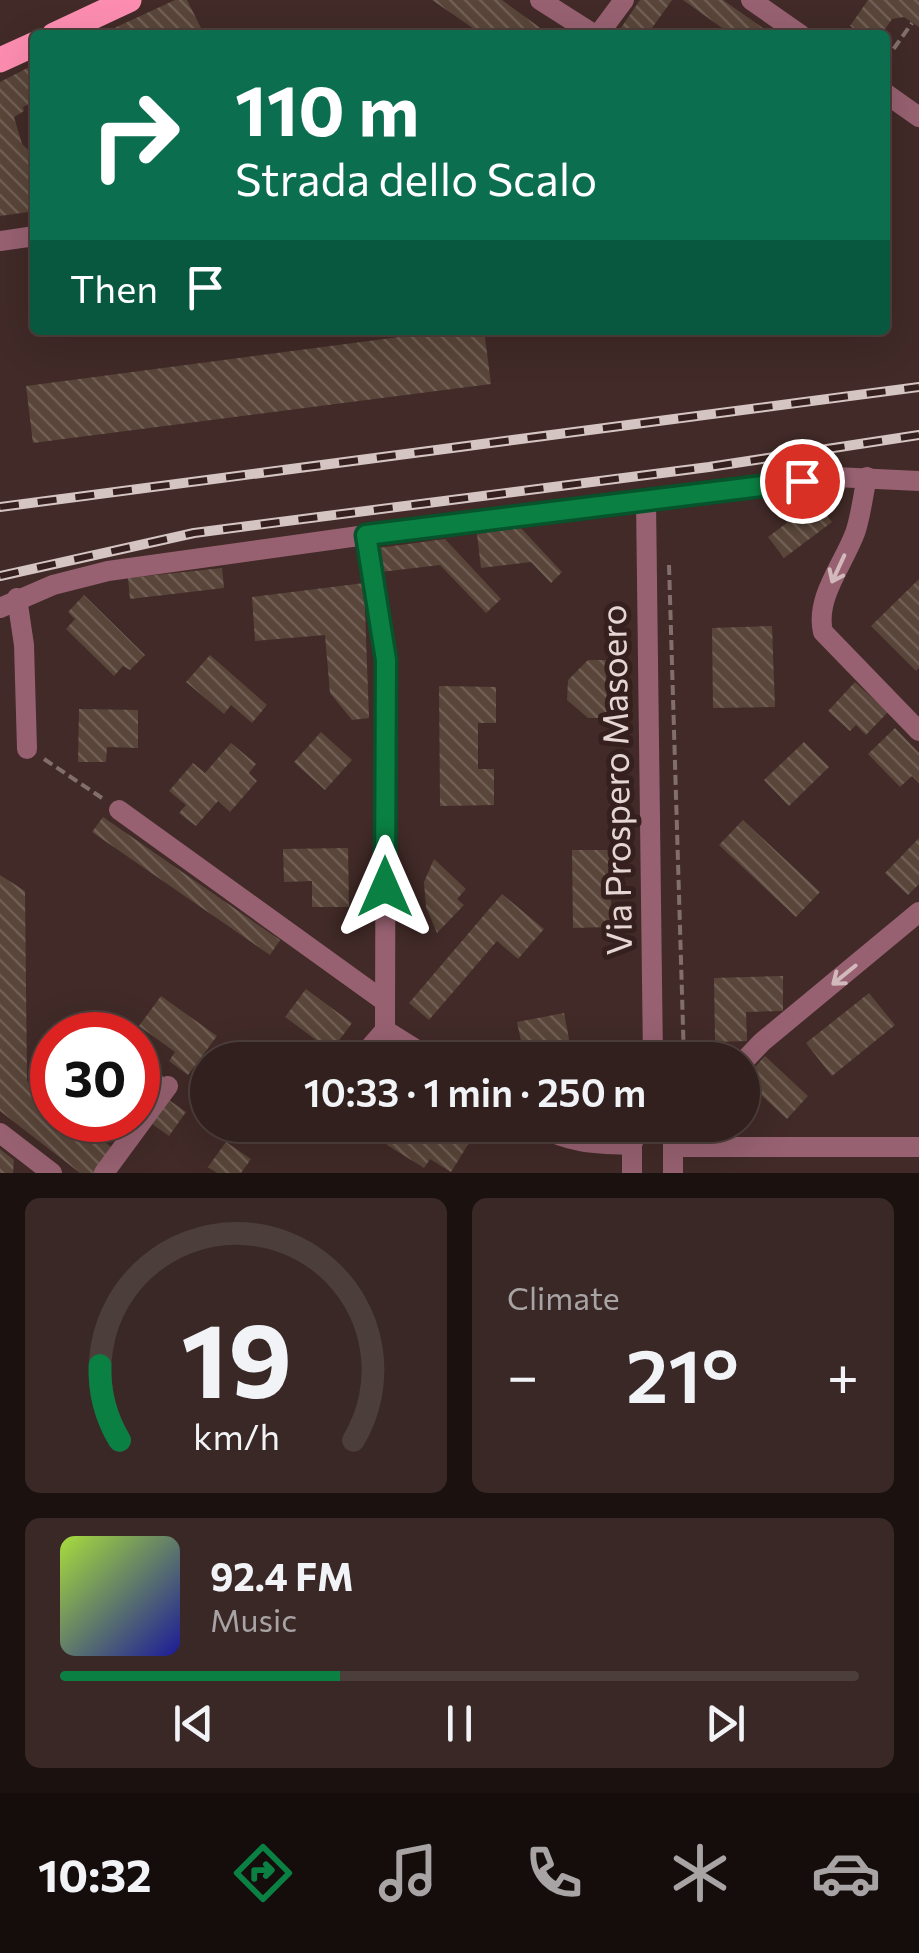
<!DOCTYPE html>
<meta charset="utf-8">
<style>
body{margin:0;font-family:Commissioner,sans-serif;background:#392826;color:#f1f3f6;height:100vh;display:flex;flex-direction:column;font-size:38px;white-space:nowrap}
*{box-sizing:border-box;margin:0}
p{font-size:32px;color:#a8a3a4}
.icon{flex:none;width:55px;height:55px;fill:none;stroke:currentColor;stroke-width:2;stroke-linecap:round;stroke-linejoin:round}
.map{position:relative;height:1173px;overflow:hidden}
.drawer{display:flex;flex-direction:column;gap:25px;padding:25px;background:#1b1210;flex:1}
.drawer>*{flex:none}
.hud{position:absolute;left:30px;top:30px;width:860px;height:305px;border-radius:10px;box-shadow:0 10px 40px #0002,0 0 0 2px #4c3e3b;background:#0b6e4f;color:#fff;overflow:hidden}
.speed{position:absolute;left:30px;top:1012px;display:flex;gap:20px;font-size:50px;font-weight:700;text-align:center}
.speed>*{display:grid;place-content:center;width:130px;height:130px;border-radius:50%;background:#31201d;box-shadow:0 10px 40px #0002,0 0 0 2px #4c3e3b;line-height:1}
.speed .limit{border:15px solid #d22;background:#fff;color:#111}
.pin{position:absolute;display:grid;place-items:center;width:85px;height:85px;color:#fff;margin:-42px;border:5px solid #fff;border-radius:50%;box-shadow:0 2px 10px #0007}
.me{position:absolute;width:110px;margin:-55px;rotate:0deg;stroke-linejoin:round;filter:drop-shadow(0 0 8px #0008)}
.turn{display:flex;align-items:center;gap:35px;height:210px;padding:0 40px;font-size:45px}
.turn .icon{width:130px;height:130px;stroke-width:2.5}
.turn b{display:block;font-size:70px;line-height:85px}
.then{display:flex;align-items:center;height:95px;padding:0 40px;background:#0003;gap:20px;font-size:38px}
.big{font-size:75px;font-weight:600;line-height:1.1}
.drawer .tile{flex:1;display:flex;flex-direction:column;justify-content:center;gap:15px;min-width:0;padding:0 35px;border-radius:15px;background:#392826}
.drawer .dial{align-items:center;gap:0}
.dial svg{height:260px;overflow:visible;fill:none;stroke:#4c3e3b;stroke-width:7;stroke-linecap:round;text-anchor:middle}
.dial text{fill:#f1f3f6;stroke:none}
.song{display:flex;align-items:center;gap:30px}
.cover{width:120px;height:120px;border-radius:15px;background:linear-gradient(135deg,hsl(80 70% 55%),hsl(240 70% 35%))}
.played{height:10px;border-radius:5px;background:linear-gradient(90deg,#0b8043 35%,#4c3e3b 35%)}
.keys{display:flex;justify-content:space-around;direction:ltr}
.heat{display:flex;justify-content:space-between;align-items:center;font-size:55px;direction:ltr}
.drawer .tiles{flex:1;display:grid;gap:25px;grid-template-columns:1fr 1fr}
.tile:last-child{grid-column:span 2}
.trip{position:absolute;left:190px;top:1042px;width:570px;height:100px;border-radius:50px;background:#31201d;box-shadow:0 10px 40px #0002,0 0 0 2px #4c3e3b;font-weight:600;line-height:100px;text-align:center}
.tabs{display:flex;height:160px;justify-content:space-around;align-items:center;background:#140d0c;color:#a8a3a4}
.tabs .icon{width:70px;height:70px}
.tabs .on{color:#0b8043}
.tabs b{font-size:45px;color:#f1f3f6}
.map>svg:first-child{display:block}
.building{fill:url(#building-back-hatch)}
.lines{fill:none;stroke-linecap:round;stroke-linejoin:round}
.path{stroke:#826f6c;stroke-width:4;stroke-dasharray:10 5;stroke-linecap:butt}
.minor{stroke:#976171;stroke-width:20}
.primary{stroke:#fc8db1;stroke-width:25}
.rail-casing{stroke:#d4c4c2;stroke-width:10}
.rail{stroke:#36201e;stroke-width:6;stroke-dasharray:19;stroke-linecap:butt}
.oneway{stroke:#d2b9bb}
.route-casing{stroke:#07532c;stroke-width:25}
.route{stroke:#0b8043;stroke-width:18}
.labels{text-anchor:middle;stroke-width:10;stroke-linejoin:round;paint-order:stroke}
.street-label{font-size:35px;fill:#e5d6d4;stroke:#36201e}
</style>
<div class="map">
<svg width="919" height="1173" viewBox="0 0 919 1173">
<defs>
<pattern id="building-back-hatch" width="6" height="6" patternUnits="userSpaceOnUse" patternTransform="scale(2.5)"><rect width="6" height="6" fill="#594539"/><path d="M-1 5l2 2M0 0l6 6M5-1l2 2" fill="none" stroke="#715f55"/></pattern>
</defs>
<rect width="100%" height="100%" fill="#412a27"/>
<g class="building">
<path d="M175 0H187L201 28 186 35H99Z"/>
<path d="M432 0H502L550 35H483Z"/>
<path d="M640 0H672L647 35H616Z"/>
<path d="M683 0H723L773 35H732Z"/>
<path d="M868 0H919V27L904 17 892 19 881 35H864L850 26Z"/>
<path d="M35 64V101L23 107 24 111 14 117 22 144 32 154 35 211 0 216V82Z"/>
<path d="M453 330H484L491 384 33 443 26 386Z"/>
<path d="M816 501 832 522 784 558 768 537Z"/>
<path d="M521 528 562 572 551 583 531 562 481 568 477 534Z"/>
<path d="M445 539 501 599 486 613 440 565 381 572 378 548Z"/>
<path d="M222 568 224 588 130 599 128 578Z"/>
<path d="M919 579V668L916 671 871 626Z"/>
<path d="M364 583 369 718 352 720 330 693 325 635 255 641 252 597Z"/>
<path d="M84 595 145 655 130 670 123 666 114 676 66 629 75 619 68 612Z"/>
<path d="M772 626 775 707 713 708 712 628Z"/>
<path d="M210 655 267 705 252 723 231 705 224 714 186 682Z"/>
<path d="M588 660H606L607 718H588L567 700 568 680Z"/>
<path d="M855 682 888 712 866 735 856 725 850 731 828 711Z"/>
<path d="M439 686 496 687V723H478V769H494V805L440 806Z"/>
<path d="M79 709 138 710V748L107 747 106 762H78Z"/>
<path d="M895 728 919 753V783L912 776 900 787 868 754Z"/>
<path d="M321 732 352 760 325 790 294 762Z"/>
<path d="M804 742 829 767 789 806 764 780Z"/>
<path d="M231 743 256 764 249 773 257 781 230 812 218 801 196 826 179 813 186 805 169 791 193 763 205 773Z"/>
<path d="M103 817 280 940 270 955 92 832Z"/>
<path d="M743 820 820 892 796 917 719 845Z"/>
<path d="M919 838V884L908 895 885 873Z"/>
<path d="M348 848 349 907H312V881L284 882 283 849Z"/>
<path d="M572 850H611V927L573 928Z"/>
<path d="M434 859 466 889 457 899 464 905 437 933 426 907 424 882Z"/>
<path d="M0 875 25 891 27 1081 52 1102V1120H76L116 1151 98 1173H80L0 1111Z"/>
<path d="M502 894 544 929 518 959 497 941 429 1020 409 1003Z"/>
<path d="M783 976V1011L746 1012 747 1041 715 1042 714 978Z"/>
<path d="M306 989 352 1023 331 1051 285 1017Z"/>
<path d="M869 993 895 1025 832 1076 806 1043Z"/>
<path d="M161 996 217 1036 188 1075 169 1061 175 1052 139 1026Z"/>
<path d="M564 1013 570 1044 594 1060H525L517 1022Z"/>
<path d="M765 1056 808 1096 787 1119 744 1079Z"/>
<path d="M138 1057 164 1077 138 1112Z"/>
<path d="M169 1100 186 1112 169 1136 152 1124Z"/>
<path d="M377 1125H441L469 1143 451 1172 430 1159 424 1168 387 1145 394 1135Z"/>
<path d="M226 1142 251 1159 241 1173H217L208 1167Z"/>
<path d="M0 1149 14 1160 13 1173H0Z"/>
</g>
<g class="lines">
<g class="path">
<path d="M885 61 912 23"/>
<path d="M669 565 684 1060"/>
<path d="M44 759 102 798"/>
</g>
<g class="minor">
<path d="M540 0 595 35"/>
<path d="M751 0 801 35"/>
<path d="M598 35 624 0"/>
<path d="M885 93 919 117"/>
<path d="M0 241 35 236"/>
<path d="M867 477C863 495 861 516 855 533 843 565 815 598 823 632L919 731"/>
<path d="M646 500 653 1060"/>
<path d="M366 535 386 660 385 1030 433 1060"/>
<path d="M17 598 24 645 27 749"/>
<path d="M0 608 53 585 108 571 366 535 835 477 919 481"/>
<path d="M119 810 384 1001"/>
<path d="M359 1060 385 1030"/>
<path d="M742 1063 762 1042 919 912"/>
<path d="M538 1125C569 1144 597 1144 632 1145"/>
<path d="M0 1133 52 1173"/>
<path d="M673 1147H919"/>
<path d="M104 1173 168 1086"/>
<path d="M632 1173V1145L637 1131 652 1125 663 1127 673 1140V1173"/>
</g>
<g class="primary">
<path d="M54 35 129 0"/>
<path d="M0 60 35 44"/>
</g>
<g class="rail-casing">
<g id="rail">
<path d="M0 507 919 387"/>
<path d="M0 576 194 533 709 467 919 435"/>
</g>
</g>
<use href="#rail" class="rail"/>
</g>
<defs><path id="oneway-shaft" d="M-6 0H5M1.5-3L5.5 0L1.5 3" fill="none" stroke-width="1.6" stroke-linecap="round" stroke-linejoin="round" transform="scale(2.5)"/></defs>
<g class="oneway">
<use href="#oneway-shaft" transform="translate(838 569) rotate(115)"/>
<use href="#oneway-shaft" transform="translate(844 975) rotate(141)"/>
</g>
<g class="lines">
<g class="route-casing">
<path id="route" d="M385 887 386 660 366 535 802 481"/>
</g>
<use href="#route" class="route"/>
</g>
<g class="labels">
<g class="street-label">
<text transform="translate(617 780) rotate(-91)" y="12">Via Prospero Masoero</text>
</g>
</g>
</svg>
<div class="speed"><div class="limit">30</div></div>
<div class="pin" style="left:802px;top:481px;background:#d93025"><svg class="icon" aria-label="arrive" viewBox="0 0 24 24"><path d="M6 21V4h12l-3 4 3 4H6"/></svg></div>
<svg class="me" style="left:385px;top:887px" viewBox="-20 -20 40 40"><path d="M0-17L14 15 0 8-14 15z" fill="#0b8043" stroke="#fff" stroke-width="4"/></svg>
<div class="trip">10:33 · 1 min · 250 m</div>
<div class="hud">
<div class="turn"><svg class="icon" aria-label="right" viewBox="0 0 24 24"><path d="M7 20v-9h11M14 6l5 5-5 5"/></svg><div><b>110 m</b>Strada dello Scalo</div></div>
<div class="then">Then<svg class="icon" aria-label="arrive" viewBox="0 0 24 24"><path d="M6 21V4h12l-3 4 3 4H6"/></svg></div>
</div>
</div>
<section class="drawer">
<div class="tiles">
<div class="tile dial"><svg viewBox="0 0 100 80">
<path d="M14 69A42 42 0 1 1 86 69"/>
<path d="M14 69A42 42 0 0 1 8 46" stroke="#0b8043"/>
<text x="50" y="56" font-size="32" font-weight="700">19</text>
<text x="50" y="72" font-size="11">km/h</text>
</svg></div>
<div class="tile"><p>Climate</p>
<div class="heat"><a>−</a><b class="big">21°</b><a>+</a></div>
</div>
<div class="tile">
<div class="song"><i class="cover"></i><div><b>92.4 FM</b><p>Music</p></div></div>
<div class="played"></div>
<div class="keys"><svg class="icon" aria-label="previous" viewBox="0 0 24 24"><path d="M18 5L8 12l10 7zM5 5v14"/></svg><svg class="icon" aria-label="pause" viewBox="0 0 24 24"><path d="M8 5v14M16 5v14"/></svg><svg class="icon" aria-label="next" viewBox="0 0 24 24"><path d="M6 5l10 7-10 7zM19 5v14"/></svg></div>
</div>
</div>
</section>
<nav class="tabs">
<b>10:32</b>
<svg class="icon on" aria-label="directions" viewBox="0 0 24 24"><path d="M12 3l9 9-9 9-9-9zM9 14v-3h6M13 9l2 2-2 2"/></svg>
<svg class="icon" aria-label="music" viewBox="0 0 24 24"><path d="M9 18V5l10-2v13"/><circle cx="6" cy="18" r="3"/><circle cx="16" cy="16" r="3"/></svg>
<svg class="icon" aria-label="phone" viewBox="0 0 24 24"><path d="M5 4h4l2 5-3 2q2 4 5 5l2-3 5 2v4C11 20 4 13 5 4z"/></svg>
<svg class="icon" aria-label="climate" viewBox="0 0 24 24"><path d="M12 3v18M4 7l16 10M4 17L20 7"/></svg>
<svg class="icon" aria-label="car" viewBox="0 0 24 24"><path d="M5 17H2v-5l4-1 3-4h7l3 4 3 1v5h-3M9 17h6M6 11h13"/><circle cx="7" cy="17" r="2"/><circle cx="17" cy="17" r="2"/></svg>
</nav>
